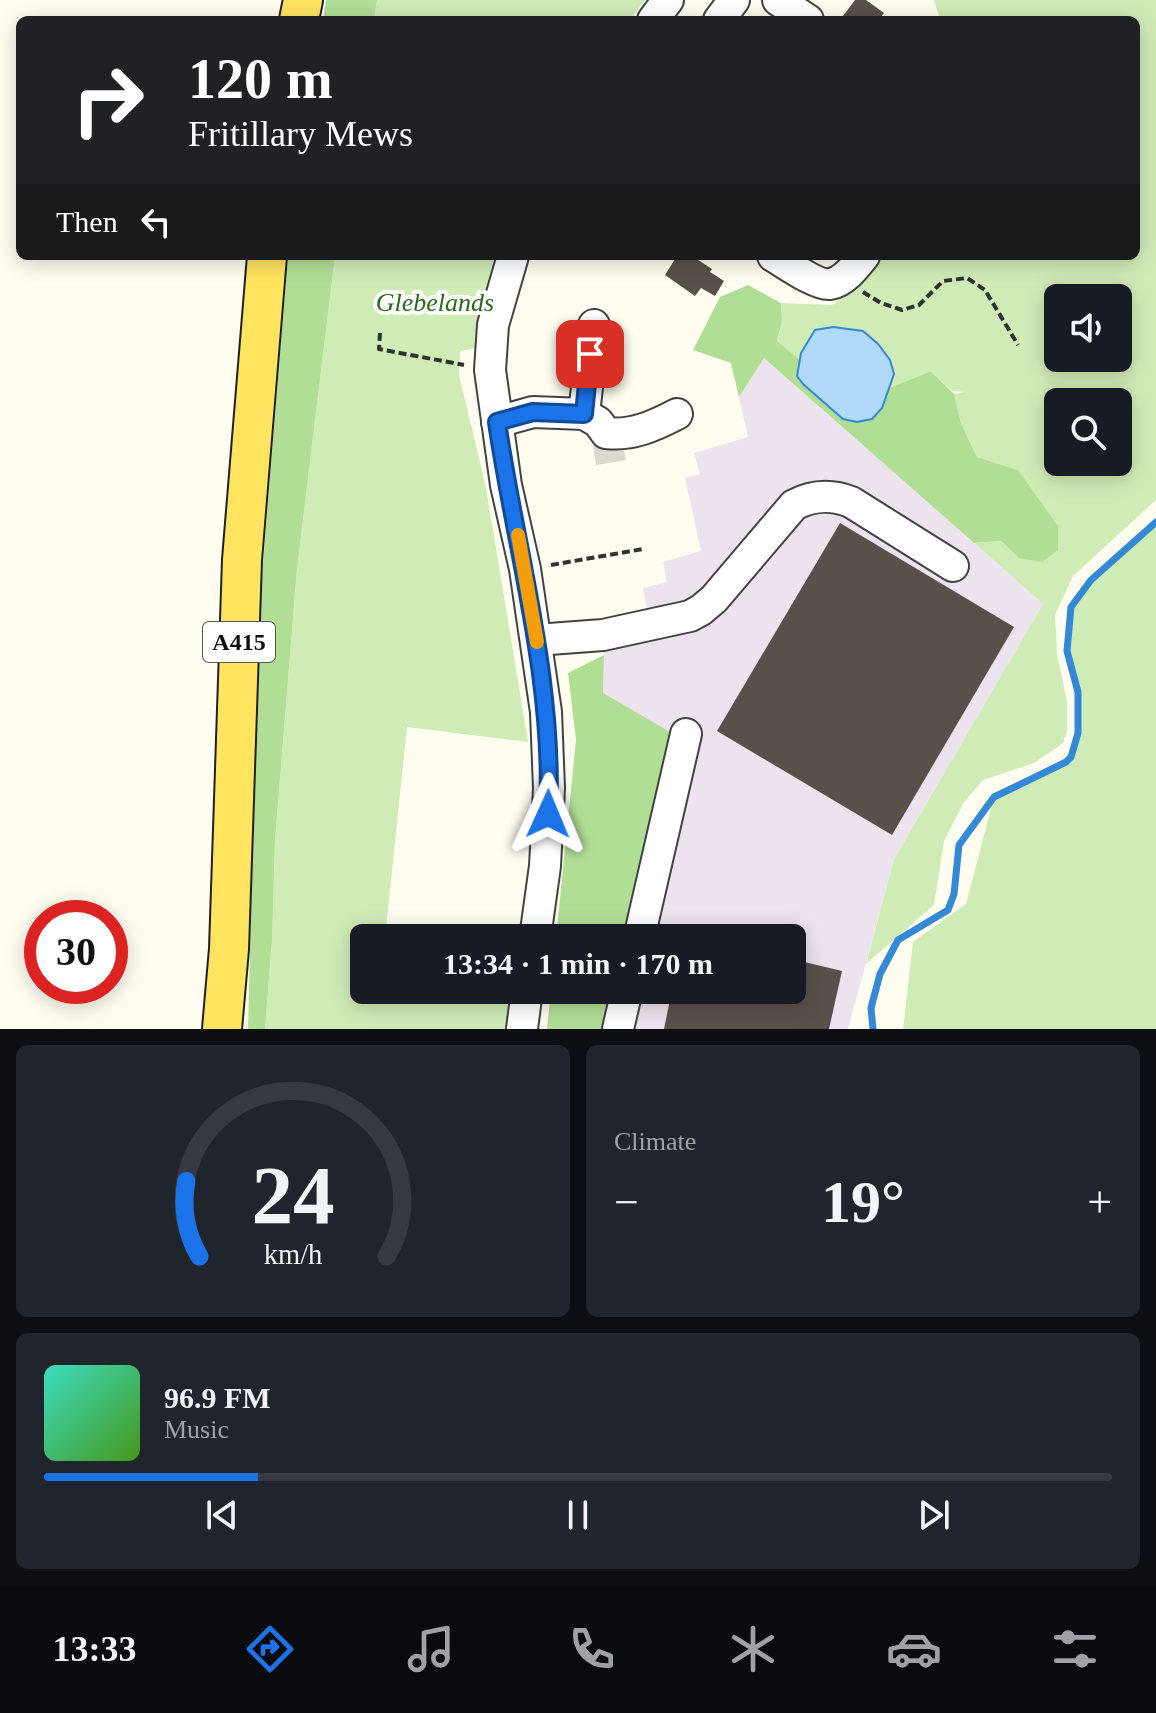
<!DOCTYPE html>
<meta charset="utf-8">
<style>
body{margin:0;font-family:"Times New Roman",serif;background:#20242c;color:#f1f3f6;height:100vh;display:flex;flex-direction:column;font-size:30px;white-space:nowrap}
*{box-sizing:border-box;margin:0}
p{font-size:26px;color:#9ea1a6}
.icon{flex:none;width:44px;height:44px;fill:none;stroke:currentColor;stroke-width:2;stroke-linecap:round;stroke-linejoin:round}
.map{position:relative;height:1029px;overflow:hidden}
.side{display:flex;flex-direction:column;gap:16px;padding:16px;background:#0d0f14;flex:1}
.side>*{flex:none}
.hud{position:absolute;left:16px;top:16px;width:1124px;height:244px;border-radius:12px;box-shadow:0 4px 20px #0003;background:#202124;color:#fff;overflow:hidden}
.controls{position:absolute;left:1044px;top:284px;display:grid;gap:16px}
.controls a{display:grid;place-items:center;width:88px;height:88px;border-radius:12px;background:#171b24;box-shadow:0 4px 20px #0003;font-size:40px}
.speed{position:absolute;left:24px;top:900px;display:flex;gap:16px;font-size:40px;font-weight:700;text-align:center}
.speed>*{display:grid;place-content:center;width:104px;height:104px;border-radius:50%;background:#171b24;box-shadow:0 4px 20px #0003;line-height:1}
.speed .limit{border:12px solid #d22;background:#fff;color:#111}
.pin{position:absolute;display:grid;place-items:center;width:68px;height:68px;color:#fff;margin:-34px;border-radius:16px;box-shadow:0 4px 12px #0006}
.me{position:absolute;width:88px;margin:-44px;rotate:1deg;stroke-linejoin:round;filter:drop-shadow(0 0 6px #0008)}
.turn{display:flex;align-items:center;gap:28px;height:168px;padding:0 40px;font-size:36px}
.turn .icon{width:104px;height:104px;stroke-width:2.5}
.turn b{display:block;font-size:56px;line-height:68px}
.then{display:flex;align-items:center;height:76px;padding:0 40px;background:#0003;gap:16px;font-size:30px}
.big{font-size:60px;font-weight:700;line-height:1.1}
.side .card{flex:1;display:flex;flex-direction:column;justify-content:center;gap:12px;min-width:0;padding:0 28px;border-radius:12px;background:#20242c}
.side .dial{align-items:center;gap:0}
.dial svg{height:208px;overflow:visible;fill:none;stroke:#363941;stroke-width:7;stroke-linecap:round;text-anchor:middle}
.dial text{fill:#f1f3f6;stroke:none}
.song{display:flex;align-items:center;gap:24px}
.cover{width:96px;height:96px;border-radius:12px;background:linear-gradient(135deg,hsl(170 70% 55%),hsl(100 70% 35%))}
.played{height:8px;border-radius:4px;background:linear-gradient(90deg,#1a73e8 20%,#363941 20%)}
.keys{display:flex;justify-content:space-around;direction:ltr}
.heat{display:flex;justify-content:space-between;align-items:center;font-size:44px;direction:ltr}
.side .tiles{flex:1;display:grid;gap:16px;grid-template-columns:1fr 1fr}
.card:last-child{grid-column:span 2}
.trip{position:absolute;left:350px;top:924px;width:456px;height:80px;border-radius:12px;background:#171b24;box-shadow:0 4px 20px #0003;font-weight:700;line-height:80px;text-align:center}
.dock{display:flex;height:128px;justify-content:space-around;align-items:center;background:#090b0e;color:#9ea1a6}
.dock .icon{width:56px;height:56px}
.dock .selected{color:#1a73e8}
.dock b{font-size:36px;color:#f1f3f6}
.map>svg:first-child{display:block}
.industrial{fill:#ede3ee}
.green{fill:#cfecb7;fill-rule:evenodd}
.forest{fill:#b1de95}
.water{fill:#b1dafa;stroke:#3489d6;stroke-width:2}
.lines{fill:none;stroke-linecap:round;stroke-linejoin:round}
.stream{stroke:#3489d6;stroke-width:7}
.building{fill:#58514a}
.minor-tunnel{stroke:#dbd9ce;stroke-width:30;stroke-dasharray:30 15;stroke-linecap:butt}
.minor-casing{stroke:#424242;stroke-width:34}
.major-casing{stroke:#202020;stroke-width:42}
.path{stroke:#313131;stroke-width:4;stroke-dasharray:8 4;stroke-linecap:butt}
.minor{stroke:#fff;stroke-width:30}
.major{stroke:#ffe460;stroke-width:38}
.route-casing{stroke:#114b97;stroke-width:20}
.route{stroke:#1a73e8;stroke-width:14}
.slow{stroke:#f59e0b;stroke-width:14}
.labels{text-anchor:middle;stroke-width:8;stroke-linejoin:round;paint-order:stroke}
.shield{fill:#fff;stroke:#575757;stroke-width:2}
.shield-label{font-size:24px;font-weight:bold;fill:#0f0f0f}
.park-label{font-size:26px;font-style:italic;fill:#256b1a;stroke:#fff}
</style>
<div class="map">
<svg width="1156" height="1029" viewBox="0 0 1156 1029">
<rect width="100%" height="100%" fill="#fffdf0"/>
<path class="industrial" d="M764 358 1043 604 894 859 848 1029H610L618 990H792V938H628L603 693 604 655 602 621 648 615 643 588 667 582 663 562 701 551 685 478 700 474 694 453 748 437 739 397Z"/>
<g class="green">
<path d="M377 0H645L630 20H374Z"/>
<path d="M934 0H1156V500L1073 576 1055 615 1057 654 1067 702V730L1063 743 1034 763 983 780 964 802 944 841 934 905 866 964 894 859 1043 604 974 543 1001 541 1019 558 1018 470 977 457 961 423 954 394 964 392 952 391 931 371 889 388 800 360 777 342 782 322 781 303 833 305 883 256H1136V20H940ZM1058 298H1118V358H1058ZM1058 402H1118V462H1058Z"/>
<path d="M335 256H500L477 326 476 348 460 351 459 375 486 488 528 742 407 727 385 938H364V990H511L506 1029H265L272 941 275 841 297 569Z"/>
<path d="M1156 522V1029H903L913 942 966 904 994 797 1071 756 1078 733V692L1067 651 1071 607 1091 580Z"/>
</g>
<g class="forest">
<path d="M326 0H377L374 20H323Z"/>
<path d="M288 256H335L297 569 275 841 272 941 265 1029H248L258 626Z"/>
<path d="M748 285 781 303 782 322 777 341 800 360 889 388 931 371 954 394 961 423 977 457 1018 470 1058 526V550L1042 562 1019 558 1001 541 974 543 764 358 739 397 731 363 693 350 720 297Z"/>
<path d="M604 655 603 693 670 732 628 938H556L576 740 568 673Z"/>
<path d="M551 990H618L610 1029H547Z"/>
</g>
<path class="water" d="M833 327 863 331 878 344 890 360 894 374 882 408 872 419 857 422 843 419 803 384 797 376 801 353 815 330Z"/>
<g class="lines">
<path class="stream" d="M873 1029 871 1008 880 974 898 940 948 910 954 894 959 845 994 797 1066 762 1071 757 1078 733V692L1067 651 1071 607 1091 580 1156 522"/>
</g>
<g class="building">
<path d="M855 0H866L884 13 879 20H840Z"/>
<path d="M677 256H692L712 269 710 272 724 281 715 296 701 288 695 296 665 275Z"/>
<path d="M840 523 1014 627 892 835 717 731Z"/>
<path d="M792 959 842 971 829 1029H664L672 990H792Z"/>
</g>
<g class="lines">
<path class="minor-tunnel" d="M606 433 612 468"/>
<g class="minor-casing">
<g id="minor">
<path d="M778 0 808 20"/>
<path d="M653 20 668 0"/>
<path d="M719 20 734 0"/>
<path d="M513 256 493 325 490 370 506 485 525 569 546 712 549 788 545 866 535 938"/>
<path d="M773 256C785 263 817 286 830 284 844 282 856 266 864 256"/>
<path d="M584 414 594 325"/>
<path d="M497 422 533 412 584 414 598 422 606 433C632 436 654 426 677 414"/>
<path d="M536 640 603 635 690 616 701 610 714 599 794 505C813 495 831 494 851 502L953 566"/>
<path d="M639 938 686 734"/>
<path d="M522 1029 527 990"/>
<path d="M618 1029 627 990"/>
</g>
</g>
<g class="major-casing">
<g id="major">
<path d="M299 20 303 0"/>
<path d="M222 1029 229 949 242 560 267 256"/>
</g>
</g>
<g class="path">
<path d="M863 292 881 303 902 310 919 305 943 281 967 278 985 290 1018 345"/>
<path d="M380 333 379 349 464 365"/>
<path d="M551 565 643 549"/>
</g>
<use href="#minor" class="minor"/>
<use href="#major" class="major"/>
</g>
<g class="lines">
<g class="route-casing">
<path id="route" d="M548 814C555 681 516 552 497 422L533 412 584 414 590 354"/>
</g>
<use href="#route" class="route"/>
<path class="slow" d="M518 535 537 642"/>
</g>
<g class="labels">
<rect class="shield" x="203" y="622" width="72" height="40" rx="6"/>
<g class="shield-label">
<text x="239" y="650">A415</text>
</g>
<g class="park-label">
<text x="435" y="311">Glebelands</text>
</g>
</g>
</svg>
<div class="controls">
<a><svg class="icon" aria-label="sound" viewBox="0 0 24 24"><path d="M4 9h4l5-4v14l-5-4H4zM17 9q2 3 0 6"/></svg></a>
<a><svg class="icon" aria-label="search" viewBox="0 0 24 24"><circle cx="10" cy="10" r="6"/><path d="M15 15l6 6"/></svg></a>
</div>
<div class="speed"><div class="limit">30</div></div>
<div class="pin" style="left:590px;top:354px;background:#d93025"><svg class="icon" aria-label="arrive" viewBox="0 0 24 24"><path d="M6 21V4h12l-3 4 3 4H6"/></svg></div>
<svg class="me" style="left:548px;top:814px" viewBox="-20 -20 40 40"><path d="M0-17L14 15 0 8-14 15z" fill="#1a73e8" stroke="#fff" stroke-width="4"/></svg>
<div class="trip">13:34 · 1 min · 170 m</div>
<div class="hud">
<div class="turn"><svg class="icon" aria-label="right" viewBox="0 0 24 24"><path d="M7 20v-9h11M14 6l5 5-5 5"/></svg><div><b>120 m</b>Fritillary Mews</div></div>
<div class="then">Then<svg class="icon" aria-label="left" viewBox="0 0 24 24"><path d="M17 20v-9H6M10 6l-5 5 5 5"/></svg></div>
</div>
</div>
<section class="side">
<div class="tiles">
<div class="card dial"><svg viewBox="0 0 100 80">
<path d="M14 69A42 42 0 1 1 86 69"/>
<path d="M14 69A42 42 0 0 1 9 40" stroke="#1a73e8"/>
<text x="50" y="56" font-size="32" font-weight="700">24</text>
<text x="50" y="72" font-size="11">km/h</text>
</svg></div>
<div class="card"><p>Climate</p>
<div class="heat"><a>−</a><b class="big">19°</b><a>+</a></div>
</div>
<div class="card">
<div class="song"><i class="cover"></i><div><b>96.9 FM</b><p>Music</p></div></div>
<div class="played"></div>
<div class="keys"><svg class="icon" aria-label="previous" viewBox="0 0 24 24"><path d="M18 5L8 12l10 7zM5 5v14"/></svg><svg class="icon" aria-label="pause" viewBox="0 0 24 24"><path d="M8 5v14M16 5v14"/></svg><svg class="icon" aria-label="next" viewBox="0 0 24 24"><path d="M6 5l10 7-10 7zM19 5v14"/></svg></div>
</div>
</div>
</section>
<nav class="dock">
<b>13:33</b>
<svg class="icon selected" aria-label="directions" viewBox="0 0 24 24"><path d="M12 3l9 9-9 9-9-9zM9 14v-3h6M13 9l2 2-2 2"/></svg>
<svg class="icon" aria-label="music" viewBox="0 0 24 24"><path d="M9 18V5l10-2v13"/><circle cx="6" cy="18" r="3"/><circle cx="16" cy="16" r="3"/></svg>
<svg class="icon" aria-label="phone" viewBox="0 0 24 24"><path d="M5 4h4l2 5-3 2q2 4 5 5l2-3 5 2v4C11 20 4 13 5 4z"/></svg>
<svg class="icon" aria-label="climate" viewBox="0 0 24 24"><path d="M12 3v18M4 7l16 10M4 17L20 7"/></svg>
<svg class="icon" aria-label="car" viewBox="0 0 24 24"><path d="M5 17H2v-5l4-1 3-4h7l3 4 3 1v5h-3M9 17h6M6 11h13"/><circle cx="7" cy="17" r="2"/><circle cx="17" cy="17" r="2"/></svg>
<svg class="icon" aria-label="filters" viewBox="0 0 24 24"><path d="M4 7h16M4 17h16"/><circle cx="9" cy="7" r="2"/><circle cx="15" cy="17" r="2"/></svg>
</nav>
